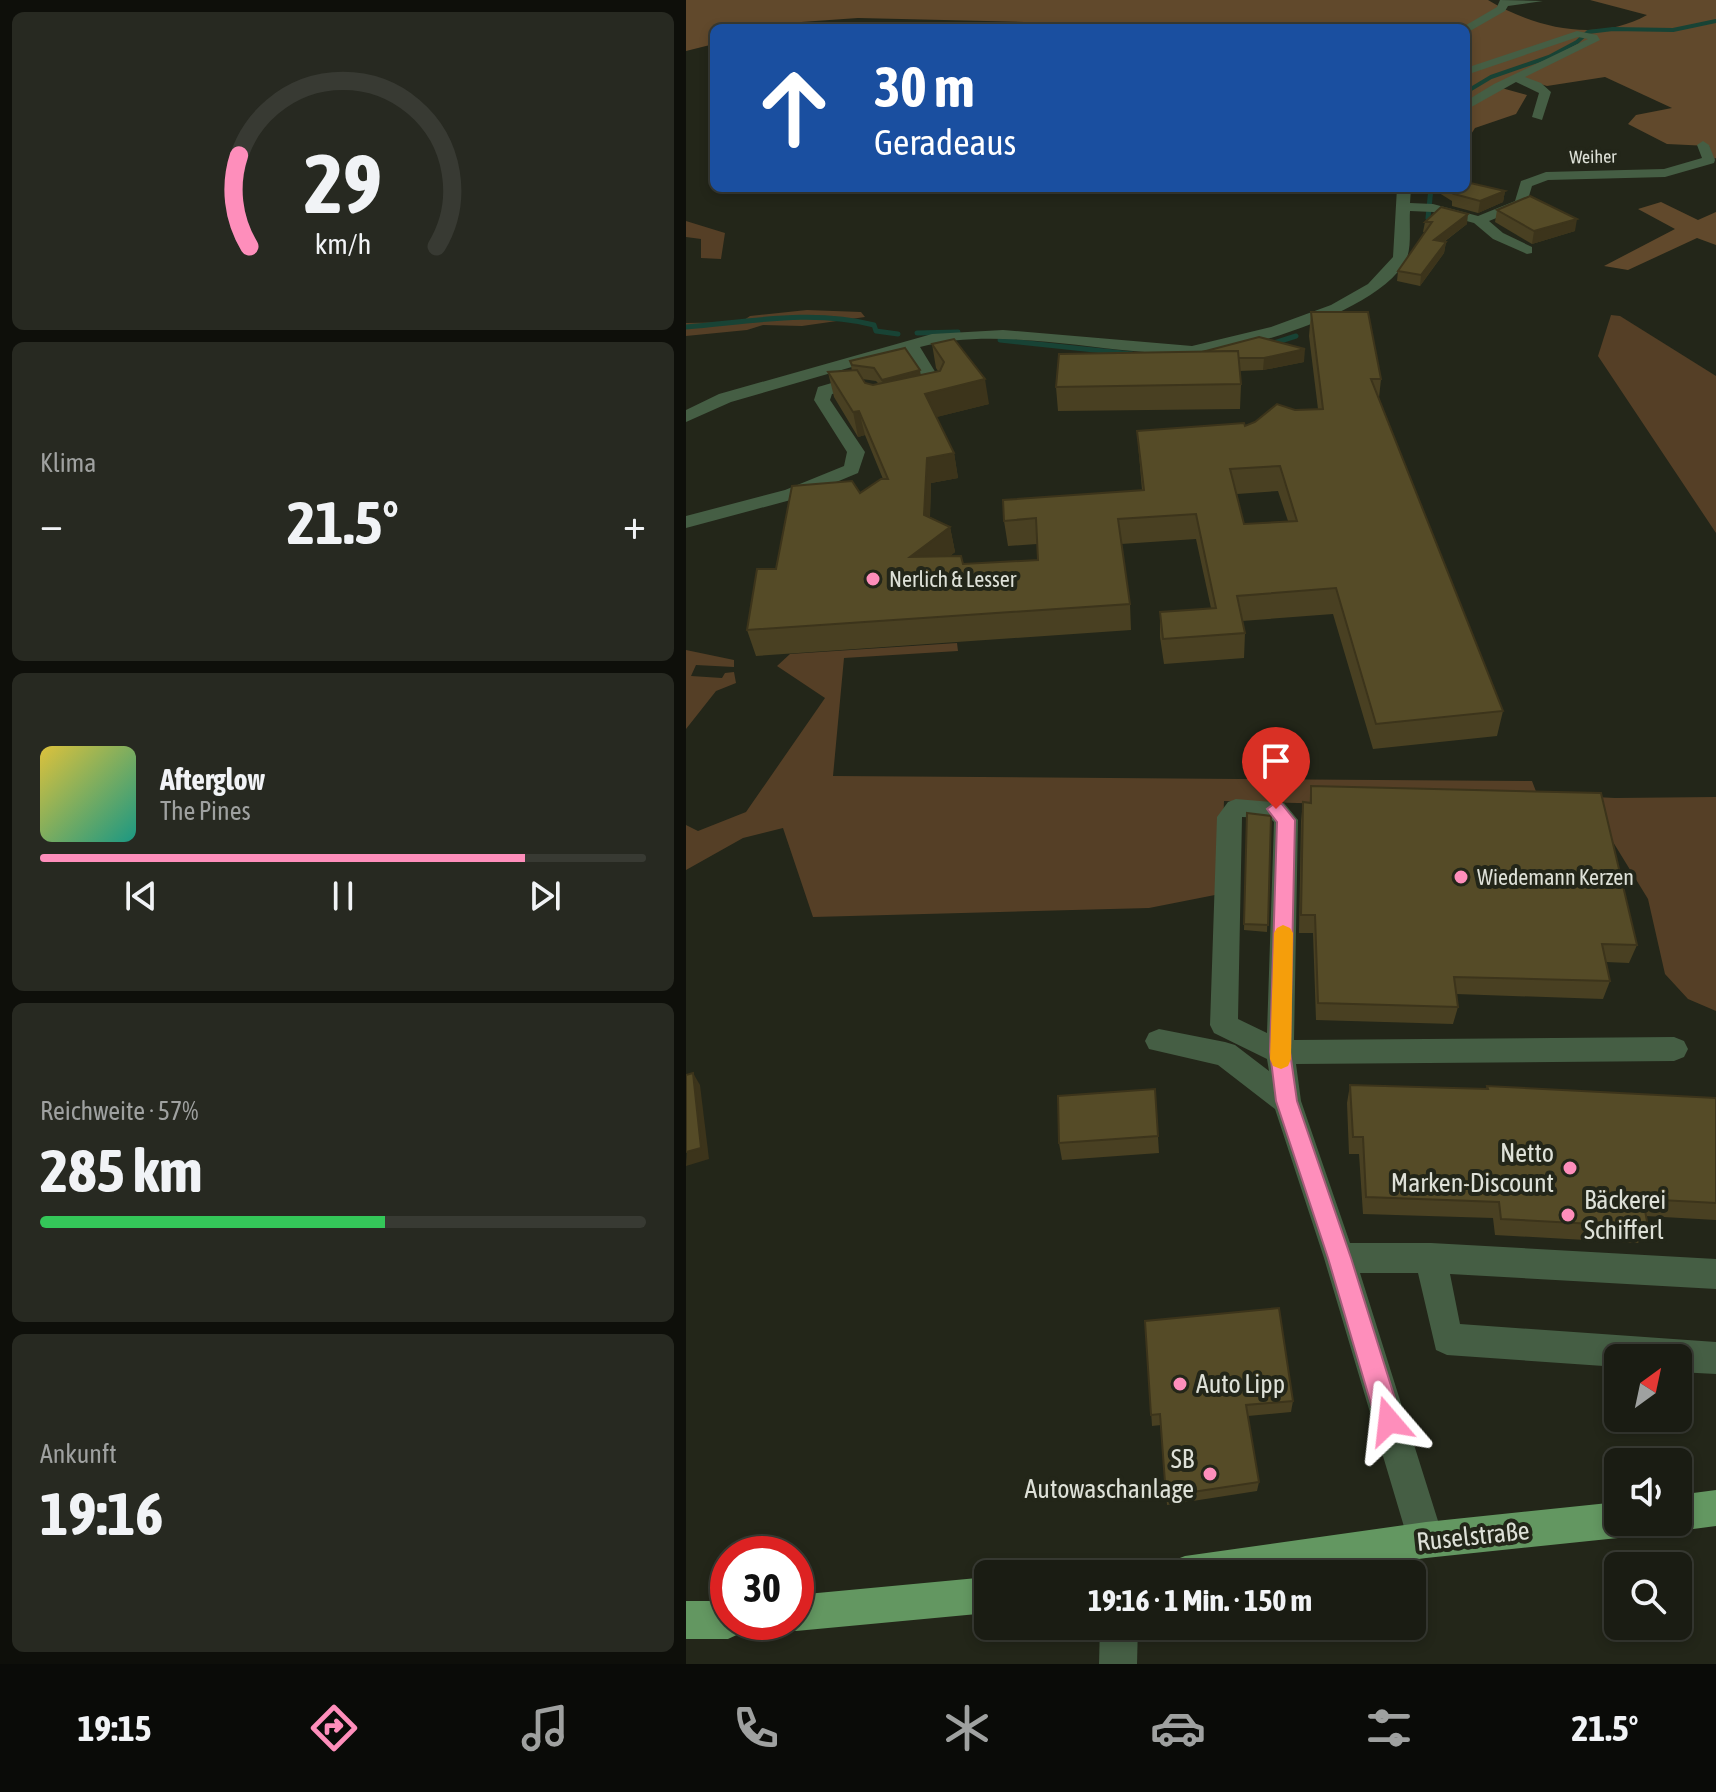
<!DOCTYPE html>
<html lang="de">
<meta charset="utf-8">
<style>
body{margin:0;font-family:"Asap Condensed",sans-serif;background:#272921;color:#f1f3f6;height:100vh;display:flex;flex-direction:column;font-size:30px;white-space:nowrap}
*{box-sizing:border-box;margin:0}
p{font-size:26px;color:#9fa1a0}
.icon{flex:none;width:44px;height:44px;fill:none;stroke:currentColor;stroke-width:2;stroke-linecap:round;stroke-linejoin:round}
.map{position:relative;flex:1;overflow:hidden}
.drawer{display:flex;flex-direction:column;gap:12px;padding:12px;background:#0e0f0a;width:686px}
.drawer>*{flex:none}
.hud{position:absolute;left:24px;top:24px;width:760px;height:168px;border-radius:12px;box-shadow:0 4px 12px #0003,0 0 0 2px #383a33;background:#1a4fa0;color:#fff;overflow:hidden}
.needle{width:52px;rotate:33deg}
.buttons{position:absolute;left:918px;top:1344px;display:grid;gap:16px}
.buttons a{display:grid;place-items:center;width:88px;height:88px;border-radius:12px;background:#1a1c13;box-shadow:0 4px 12px #0003,0 0 0 2px #383a33;font-size:40px}
.speed{position:absolute;left:24px;top:1536px;display:flex;gap:16px;font-size:40px;font-weight:700;text-align:center}
.speed>*{display:grid;place-content:center;width:104px;height:104px;border-radius:50%;background:#1a1c13;box-shadow:0 4px 12px #0003,0 0 0 2px #383a33;line-height:1}
.speed .limit{border:12px solid #d22;background:#fff;color:#111}
.pin{position:absolute;display:grid;place-items:center;width:68px;height:68px;color:#fff;margin:-82px -34px;border-radius:50% 50% 50% 0;rotate:-45deg;box-shadow:0 0 8px #0007}
.pin .icon{rotate:45deg}
.me{position:absolute;width:88px;margin:-44px;rotate:343deg;stroke-linejoin:round;filter:drop-shadow(0 0 6px #0008)}
.turn{display:flex;align-items:center;gap:28px;height:168px;padding:0 32px;font-size:36px}
.turn .icon{width:104px;height:104px;stroke-width:2.5}
.turn b{display:block;font-size:56px;line-height:68px}
.big{font-size:60px;font-weight:700;line-height:1.1}
.drawer .card{flex:1;display:flex;flex-direction:column;justify-content:center;gap:12px;min-width:0;padding:0 28px;border-radius:12px;background:#272921}
.drawer .dial{align-items:center;gap:0}
.dial svg{height:208px;overflow:visible;fill:none;stroke:#383a33;stroke-width:7;stroke-linecap:round;text-anchor:middle}
.dial text{fill:#f1f3f6;stroke:none}
.song{display:flex;align-items:center;gap:24px}
.cover{width:96px;height:96px;border-radius:12px;background:linear-gradient(135deg,hsl(50 70% 55%),hsl(170 70% 35%))}
.played{height:8px;border-radius:4px;background:linear-gradient(90deg,#fe8ebb 80%,#383a33 80%)}
.keys{display:flex;justify-content:space-around;direction:ltr}
.heat{display:flex;justify-content:space-between;align-items:center;font-size:44px;direction:ltr}
.charge{height:12px;border-radius:6px;background:linear-gradient(90deg,#34c759 57%,#383a33 0)}
.trip{position:absolute;left:288px;top:1560px;width:452px;height:80px;border-radius:12px;background:#1a1c13;box-shadow:0 4px 12px #0003,0 0 0 2px #383a33;font-weight:700;line-height:80px;text-align:center}
.dock{display:flex;height:128px;justify-content:space-around;align-items:center;background:#0a0b08;color:#9fa1a0}
.dock .icon{width:56px;height:56px}
.dock .selected{color:#fe8ebb}
.dock b{font-size:36px;color:#f1f3f6}
main{display:flex;flex:1;min-height:0}
.map>svg:first-child{display:block}
.green{fill:#553f26}
.forest{fill:#61492c}
.lines{fill:none;stroke-linecap:round;stroke-linejoin:round}
.stream-far1{stroke:#184335;stroke-width:4}
.stream{stroke:#184335;stroke-width:5}
.minor{fill:#455e44;fill-rule:evenodd}
.major{fill:#639761;fill-rule:evenodd}
.wall{fill:#494022;fill-rule:evenodd}
.shaded-wall{fill:#3c341b}
.building{fill:#554b27;stroke:#3c341b;stroke-width:2;fill-rule:evenodd}
.route{fill:#fe8ebb;stroke:#a55c7a;stroke-width:2}
.slow{fill:#f59e0b}
.poi-dot{fill:#fe8ebb;stroke:#232619;stroke-width:3}
.labels{text-anchor:middle;stroke-width:8;stroke-linejoin:round;paint-order:stroke}
.far-street-label{font-size:18px;fill:#dee1d8;stroke:#232619}
.poi-label{font-size:22px;fill:#dee1d8;stroke:#232619;text-anchor:start}
.near-poi-label{font-size:26px;fill:#dee1d8;stroke:#232619;text-anchor:end}
.near-street-label{font-size:26px;fill:#dee1d8;stroke:#232619}
</style>
<main>
<section class="drawer">
<div class="card dial"><svg viewBox="0 0 100 80">
<path d="M14 69A42 42 0 1 1 86 69"/>
<path d="M14 69A42 42 0 0 1 10 34" stroke="#fe8ebb"/>
<text x="50" y="56" font-size="32" font-weight="700">29</text>
<text x="50" y="72" font-size="11">km/h</text>
</svg></div>
<div class="card"><p>Klima</p>
<div class="heat"><a>−</a><b class="big">21.5°</b><a>+</a></div>
</div>
<div class="card">
<div class="song"><i class="cover"></i><div><b>Afterglow</b><p>The Pines</p></div></div>
<div class="played"></div>
<div class="keys"><svg class="icon" aria-label="previous" viewBox="0 0 24 24"><path d="M18 5L8 12l10 7zM5 5v14"/></svg><svg class="icon" aria-label="pause" viewBox="0 0 24 24"><path d="M8 5v14M16 5v14"/></svg><svg class="icon" aria-label="next" viewBox="0 0 24 24"><path d="M6 5l10 7-10 7zM19 5v14"/></svg></div>
</div>
<div class="card"><p>Reichweite · 57%</p><b class="big">285 km</b><div class="charge"></div></div>
<div class="card"><p>Ankunft</p><b class="big">19:16</b></div>
</section>
<div class="map">
<svg width="1030" height="1664" viewBox="0 0 1030 1664">
<rect width="100%" height="100%" fill="#232619"/>
<g class="green">
<path d="M0 221 39 233 35 259 15 258V239L0 237Z"/>
<path d="M121 310 175 312 179 317 116 326 77 325 61 330 0 336V323L55 322 64 316Z"/>
<path d="M925 315 934 316 1030 376V533L912 356Z"/>
<path d="M271 643 272 651 158 658 147 776 846 781 851 794 929 798 1030 797V1011L1002 999 979 974 962 899 908 811 538 801 534 894 463 908 127 917 97 828 57 838 0 870V825L12 831 60 812 139 698 91 666 104 654Z"/>
<path d="M0 650 48 660V667L10 665 5 676 36 678 39 673 48 672 50 683 30 691 0 729Z"/>
</g>
<g class="forest">
<path d="M0 0H802C849 28 911 43 961 15L904 0H1030V158L1027 159 1023 146 981 144 942 124 950 115 986 108 919 77 861 86 834 78 812 87 841 95 830 114 789 128 780 142V28H324L338 22 172 18 28 28V44L0 51Z"/>
<path d="M975 202 1012 220 1030 212V245L1011 238 942 270 918 266 989 229 952 209Z"/>
</g>
<g class="lines">
<path class="stream-far1" d="M780 92 805 77 863 57 891 42 902 32 927 29 987 30 1030 21"/>
<g class="stream">
<path d="M742 218 745 188"/>
<path d="M0 327C63 322 126 309 188 325L190 331 212 334"/>
<path d="M231 333 272 332"/>
<path d="M314 340 446 354"/>
<path d="M585 344 610 336"/>
</g>
<g class="minor">
<path d="M814 0 857 1 822 6 819 11 784 31 775 28 811 7Z"/>
<path d="M891 31 911 35 914 40 839 77 855 83 865 92 856 120 846 117 853 93 830 82 780 110V101L808 84 902 39 892 37 780 75V68Z"/>
<path d="M1017 141 1023 145 1029 160 1028 163 979 177 862 180 846 186 840 206 803 221 817 233 846 247V253L841 254 807 239 788 223 747 212 724 211C723 225 726 248 720 260 694 311 562 349 508 355 489 358 466 352 447 351 382 345 298 329 234 347L259 388 257 392 230 396 228 392 230 388 241 386 221 351 45 402 0 422V410L33 394 246 334 317 330 506 346 585 327 645 305 682 284 707 257 711 188H725L724 203 747 204 792 216 829 201 835 181 860 172 978 169 1016 158 1011 145Z"/>
<path d="M149 382H176L184 387C175 396 158 390 146 394L144 400 179 452 172 473 112 498 0 528V516L99 490 158 466 161 452 128 400 132 387Z"/>
<path d="M550 799 598 803 612 820 608 1040 988 1037 998 1041 1002 1049 998 1057 988 1061 610 1064 615 1101 664 1243H745L1030 1259V1289L764 1274 774 1324 1030 1342V1374L992 1372V1358H932V1367L761 1355 750 1350 732 1273H674L758 1540 753 1553 740 1558 727 1553 722 1540 638 1258 589 1109 532 1065 463 1049 459 1041 463 1033 473 1029 539 1042 549 1045 583 1071 581 1059 528 1033 524 1025 531 817 542 802ZM556 817 584 818 588 822 581 1033 552 1019Z"/>
<path d="M414 1626H452L451 1664H413Z"/>
</g>
<g class="major">
<path d="M1030 1490V1526L992 1531 980 1525 978 1522H992V1495Z"/>
<path d="M932 1502V1522H949L944 1532 932 1538 740 1558 626 1574H481L486 1561 499 1556 740 1522Z"/>
<path d="M302 1577V1613L110 1631 97 1626 95 1622H110V1595Z"/>
<path d="M0 1601H42V1622H60L55 1633 42 1639H0Z"/>
</g>
</g>
<g class="wall">
<path d="M750 188H780L819 191 817 202 792 213 766 206V201L750 191Z"/>
<path d="M811 210 889 231 846 244 809 222Z"/>
<path d="M739 222 781 224 758 242H760L758 253 734 286 711 281 712 271 739 232H737Z"/>
<path d="M625 312 695 379 693 398 817 711 811 736 687 749 647 614 556 621 559 633 558 658 478 664 474 637V612L525 608 510 539 435 544 444 604 445 630 70 656 61 630 90 569 174 493 197 479 179 435 172 437 148 397 142 372 166 371 164 361 235 375 252 371 250 368 246 344 303 404 250 417 268 453 272 478 245 483 244 517 264 527 269 552 264 556 277 564 352 560 351 544 322 546 318 521 456 490 451 431 559 426 609 410 632 409 623 336ZM176 379 190 381 193 384 187 385 179 383ZM592 491 602 521 558 524 551 494Z"/>
<path d="M516 352 618 362 577 370 553 371 555 384 554 409 372 411 370 387Z"/>
<path d="M625 786 951 945 943 963 920 962 924 981 917 999 770 994 772 1007 767 1024 630 1020 627 933H613L615 821 617 802 623 803Z"/>
<path d="M561 813 585 816 581 932 558 930Z"/>
<path d="M664 1085 800 1089 801 1086 1030 1098V1220L960 1216 962 1227 952 1243 809 1235 807 1218 677 1214 673 1154H663L661 1103Z"/>
<path d="M469 1089 473 1153 376 1160 373 1143Z"/>
<path d="M459 1321 607 1401 605 1412 562 1416 573 1482 571 1491 481 1505 475 1425 466 1426Z"/>
</g>
<g class="shaded-wall">
<path d="M819 191 817 202 792 213 794 201Z"/>
<path d="M782 214 781 224 747 250 748 240Z"/>
<path d="M891 219 889 231 846 244 848 231Z"/>
<path d="M760 242 758 253 734 286 735 275Z"/>
<path d="M619 349 618 362 577 370 578 358Z"/>
<path d="M234 370 236 383 198 393 196 380Z"/>
<path d="M299 379 303 404 243 419 239 394Z"/>
<path d="M173 411 179 435 172 437 167 412Z"/>
<path d="M268 453 272 478 245 483 243 540 238 515 241 458Z"/>
<path d="M264 527 269 552 229 583 224 557Z"/>
<path d="M7 1073 14 1085 23 1159 0 1166Z"/>
</g>
<g class="building">
<path d="M780 182 819 191 794 201 768 194 771 191 766 188H780Z"/>
<path d="M844 196 891 219 848 231 811 210Z"/>
<path d="M755 207 782 214 748 240 760 242 735 275 712 271 746 222H739Z"/>
<path d="M625 312H682L695 379H685L817 711 690 724 650 588 551 596 559 633 477 639 474 612 530 608 510 514 432 519 444 604 61 630 71 569H90L106 486 166 481 174 493 195 479H202L173 411 167 412 142 372 171 370 179 383 187 385 254 371 258 362 246 344 268 339 299 379 239 394 268 453 241 458 238 515 264 527 224 557 275 556 277 564 352 560 350 518 318 521 317 500 458 490 451 431 558 423 559 426 569 422 591 404 609 410 637 409ZM594 466 611 521 558 524 544 469Z"/>
<path d="M573 337 619 349 578 358H552V351L516 352Z"/>
<path d="M219 348 234 370 196 380 188 368 166 365 164 361Z"/>
<path d="M552 351 555 384 370 387 373 354Z"/>
<path d="M625 786 915 793 951 945 916 944 924 981 768 977 772 1007 632 1003 629 915H615L617 802 625 803Z"/>
<path d="M561 813 585 816 582 925 558 924Z"/>
<path d="M7 1073 15 1148 0 1152V1075Z"/>
<path d="M664 1085 802 1089 801 1086 1030 1098V1203L957 1199 962 1227 815 1219 813 1202 680 1197 677 1137H667Z"/>
<path d="M469 1089 472 1136 373 1143 372 1096Z"/>
<path d="M593 1308 607 1401 560 1405 573 1482 480 1496 474 1414 465 1415 459 1321Z"/>
</g>
<path class="route" d="M590 802 596 804 609 820 604 1052 611 1101 665 1258 716 1421 712 1430 703 1433 694 1430 690 1421 642 1258 590 1101 584 1052 591 822 581 809Z"/>
<path class="slow" d="M597 925 604 928 607 933 605 1059 602 1066 595 1069 587 1066 584 1059 588 933 591 928Z"/>
<g class="poi-dot">
<circle cx="187" cy="579" r="8"/>
<circle cx="775" cy="877" r="8"/>
<circle cx="884" cy="1168" r="8"/>
<circle cx="882" cy="1215" r="8"/>
<circle cx="494" cy="1384" r="8"/>
<circle cx="524" cy="1474" r="8"/>
</g>
<g class="labels">
<g class="far-street-label">
<text transform="translate(907 157) rotate(-1)" y="6">Weiher</text>
</g>
<g class="poi-label">
<text x="203" y="587">Nerlich &amp; Lesser</text>
<text x="791" y="885">Wiedemann Kerzen</text>
</g>
<g class="near-poi-label">
<text x="868" y="1162">Netto<tspan x="868" dy="30">Marken-Discount</tspan></text>
<text x="898" y="1209" text-anchor="start">Bäckerei<tspan x="898" dy="30">Schifferl</tspan></text>
<text x="510" y="1393" text-anchor="start">Auto Lipp</text>
<text x="508" y="1468">SB<tspan x="508" dy="30">Autowaschanlage</tspan></text>
</g>
<g class="near-street-label">
<text transform="translate(787 1536) rotate(-6)" y="9">Ruselstraße</text>
</g>
</g>
</svg>
<div class="buttons">
<a><svg class="needle" viewBox="-14 -14 28 28"><path d="M0-13l5 13h-10z" fill="#e53935"/><path d="M0 13l5-13h-10z" fill="#9fa1a0"/></svg></a>
<a><svg class="icon" aria-label="sound" viewBox="0 0 24 24"><path d="M4 9h4l5-4v14l-5-4H4zM17 9q2 3 0 6"/></svg></a>
<a><svg class="icon" aria-label="search" viewBox="0 0 24 24"><circle cx="10" cy="10" r="6"/><path d="M15 15l6 6"/></svg></a>
</div>
<div class="speed"><div class="limit">30</div></div>
<div class="pin" style="left:590px;top:809px;background:#d93025"><svg class="icon" aria-label="arrive" viewBox="0 0 24 24"><path d="M6 21V4h12l-3 4 3 4H6"/></svg></div>
<svg class="me" style="left:703px;top:1421px" viewBox="-20 -20 40 40"><path d="M0-17L14 15 0 8-14 15z" fill="#fe8ebb" stroke="#fff" stroke-width="4"/></svg>
<div class="trip">19:16 · 1 Min. · 150 m</div>
<div class="hud">
<div class="turn"><svg class="icon" aria-label="ahead" viewBox="0 0 24 24"><path d="M12 20V5M6 11l6-6 6 6"/></svg><div><b>30 m</b>Geradeaus</div></div>
</div>
</div>
</main>
<nav class="dock">
<b>19:15</b>
<svg class="icon selected" aria-label="directions" viewBox="0 0 24 24"><path d="M12 3l9 9-9 9-9-9zM9 14v-3h6M13 9l2 2-2 2"/></svg>
<svg class="icon" aria-label="music" viewBox="0 0 24 24"><path d="M9 18V5l10-2v13"/><circle cx="6" cy="18" r="3"/><circle cx="16" cy="16" r="3"/></svg>
<svg class="icon" aria-label="phone" viewBox="0 0 24 24"><path d="M5 4h4l2 5-3 2q2 4 5 5l2-3 5 2v4C11 20 4 13 5 4z"/></svg>
<svg class="icon" aria-label="climate" viewBox="0 0 24 24"><path d="M12 3v18M4 7l16 10M4 17L20 7"/></svg>
<svg class="icon" aria-label="car" viewBox="0 0 24 24"><path d="M5 17H2v-5l4-1 3-4h7l3 4 3 1v5h-3M9 17h6M6 11h13"/><circle cx="7" cy="17" r="2"/><circle cx="17" cy="17" r="2"/></svg>
<svg class="icon" aria-label="filters" viewBox="0 0 24 24"><path d="M4 7h16M4 17h16"/><circle cx="9" cy="7" r="2"/><circle cx="15" cy="17" r="2"/></svg>
<b>21.5°</b>
</nav>
